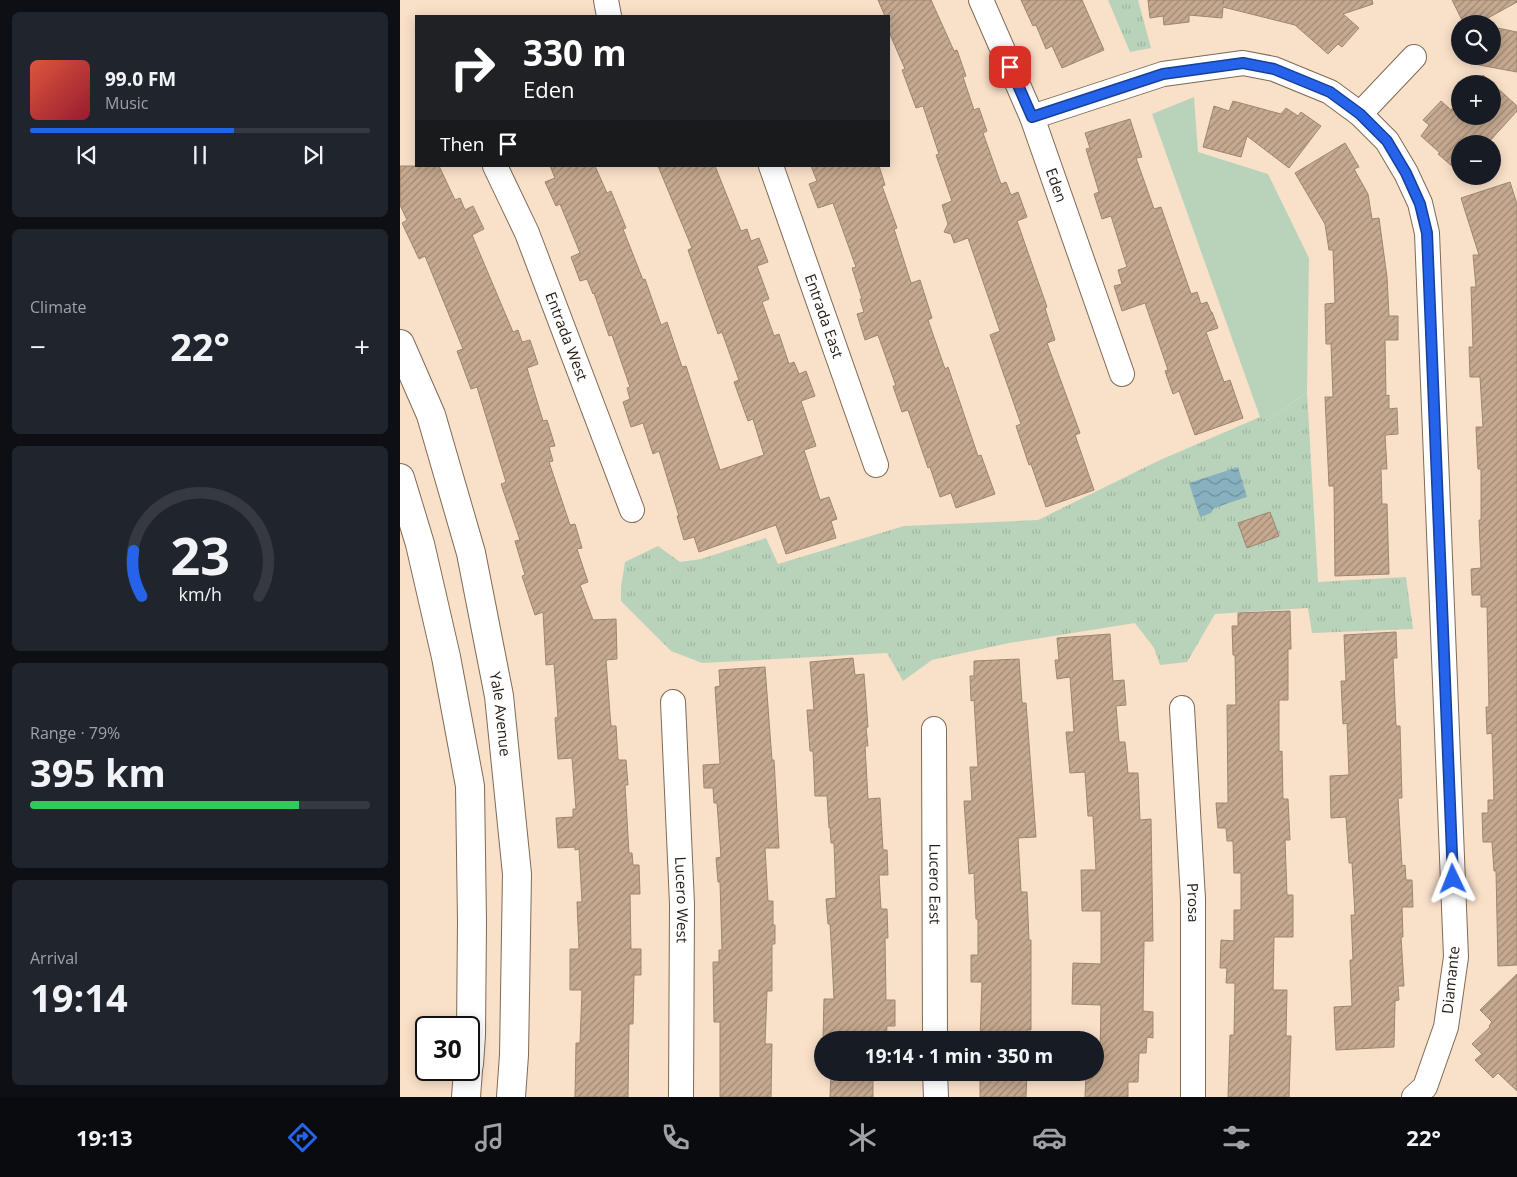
<!DOCTYPE html>
<meta charset="utf-8">
<style>
body{margin:0;font-family:"Open Sans",sans-serif;background:#20242c;color:#f1f3f6;height:100vh;display:flex;flex-direction:column;font-size:19px;white-space:nowrap}
*{box-sizing:border-box;margin:0}
p{font-size:16px;color:#9ea1a6}
.icon{flex:none;width:28px;height:28px;fill:none;stroke:currentColor;stroke-width:2;stroke-linecap:round;stroke-linejoin:round}
.map{position:relative;flex:1;overflow:hidden}
.sheet{display:flex;flex-direction:column;gap:12px;padding:12px;background:#0d0f14;width:400px}
.sheet>*{flex:none}
.top-card{position:absolute;left:15px;top:15px;width:475px;height:152px;border-radius:0px;box-shadow:0 2px 12px #0003;background:#202124;color:#fff;overflow:hidden}
.buttons{position:absolute;left:1051px;top:15px;display:grid;gap:10px}
.buttons a{display:grid;place-items:center;width:50px;height:50px;border-radius:50%;background:#171b24;box-shadow:0 2px 12px #0003;font-size:25px}
.speed{position:absolute;left:15px;top:1016px;display:flex;gap:10px;font-size:25px;font-weight:700;text-align:center}
.speed>*{display:grid;place-content:center;width:65px;height:65px;border-radius:50%;background:#171b24;box-shadow:0 2px 12px #0003;line-height:1}
.speed .limit{border:2px solid #111;border-radius:8px;background:#fff;color:#111}
.pin{position:absolute;display:grid;place-items:center;width:42px;height:42px;color:#fff;margin:-21px;border-radius:10px;box-shadow:0 2px 8px #0006}
.me{position:absolute;width:55px;margin:-28px;rotate:358deg;stroke-linejoin:round;filter:drop-shadow(0 0 4px #0008)}
.turn{display:flex;align-items:center;gap:18px;height:105px;padding:0 25px;font-size:22px}
.turn .icon{width:65px;height:65px;stroke-width:2.5}
.turn b{display:block;font-size:35px;line-height:42px}
.then{display:flex;align-items:center;height:48px;padding:0 25px;background:#0003;gap:10px;font-size:19px}
.big{font-size:38px;font-weight:700;line-height:1.1}
.sheet .widget{flex:1;display:flex;flex-direction:column;justify-content:center;gap:8px;min-width:0;padding:0 18px;border-radius:8px;background:#20242c}
.sheet .dial{align-items:center;gap:0}
.dial svg{height:130px;overflow:visible;fill:none;stroke:#363941;stroke-width:7;stroke-linecap:round;text-anchor:middle}
.dial text{fill:#f1f3f6;stroke:none}
.song{display:flex;align-items:center;gap:15px}
.cover{width:60px;height:60px;border-radius:8px;background:linear-gradient(135deg,hsl(10 70% 55%),hsl(350 70% 35%))}
.played{height:5px;border-radius:2px;background:linear-gradient(90deg,#2563eb 60%,#363941 60%)}
.keys{display:flex;justify-content:space-around;direction:ltr}
.heat{display:flex;justify-content:space-between;align-items:center;font-size:28px;direction:ltr}
.charge{height:8px;border-radius:4px;background:linear-gradient(90deg,#34c759 79%,#363941 0)}
.trip{position:absolute;left:414px;top:1031px;width:290px;height:50px;border-radius:25px;background:#171b24;box-shadow:0 2px 12px #0003;font-weight:700;line-height:50px;text-align:center}
.tabs{display:flex;height:80px;justify-content:space-around;align-items:center;background:#090b0e;color:#9ea1a6}
.tabs .icon{width:35px;height:35px}
.tabs .current{color:#2563eb}
.tabs b{font-size:22px;color:#f1f3f6}
main{display:flex;flex:1;min-height:0}
.map>svg:first-child{display:block}
.green{fill:#b9d3bb}
.park{fill:url(#park-tufts)}
.water{fill:url(#water-waves)}
.building{fill:url(#building-hatch);stroke:#9d8671}
.lines{fill:none;stroke-linecap:round;stroke-linejoin:round}
.minor-casing{stroke:#7f6a55;stroke-width:26}
.secondary-casing{stroke:#7f6a55;stroke-width:30}
.minor{stroke:#fff;stroke-width:24}
.secondary{stroke:#fff;stroke-width:28}
.route-casing{stroke:#184099;stroke-width:12}
.route{stroke:#2563eb;stroke-width:9}
.labels{text-anchor:middle;stroke-width:4;stroke-linejoin:round;paint-order:stroke}
.street-label{font-size:15px;fill:#231a12;stroke:#fff}
</style>
<main>
<section class="sheet">
<div class="widget">
<div class="song"><i class="cover"></i><div><b>99.0 FM</b><p>Music</p></div></div>
<div class="played"></div>
<div class="keys"><svg class="icon" aria-label="previous" viewBox="0 0 24 24"><path d="M18 5L8 12l10 7zM5 5v14"/></svg><svg class="icon" aria-label="pause" viewBox="0 0 24 24"><path d="M8 5v14M16 5v14"/></svg><svg class="icon" aria-label="next" viewBox="0 0 24 24"><path d="M6 5l10 7-10 7zM19 5v14"/></svg></div>
</div>
<div class="widget"><p>Climate</p>
<div class="heat"><a>−</a><b class="big">22°</b><a>+</a></div>
</div>
<div class="widget dial"><svg viewBox="0 0 100 80">
<path d="M14 69A42 42 0 1 1 86 69"/>
<path d="M14 69A42 42 0 0 1 9 41" stroke="#2563eb"/>
<text x="50" y="56" font-size="32" font-weight="700">23</text>
<text x="50" y="72" font-size="11">km/h</text>
</svg></div>
<div class="widget"><p>Range · 79%</p><b class="big">395 km</b><div class="charge"></div></div>
<div class="widget"><p>Arrival</p><b class="big">19:14</b></div>
</section>
<div class="map">
<svg width="1117" height="1097" viewBox="0 0 1117 1097">
<defs>
<pattern id="park-tufts" width="24" height="20" patternUnits="userSpaceOnUse" patternTransform="scale(1.25)"><rect width="24" height="20" fill="#b9d3bb"/><path d="M3 7l-1-3M5 7V3M7 7l1-3M15 17l-1-3M17 17v-4M19 17l1-3" fill="none" stroke="#9fb5a0"/></pattern>
<pattern id="water-waves" width="16" height="10" patternUnits="userSpaceOnUse" patternTransform="scale(1.25)"><rect width="16" height="10" fill="#87b1be"/><path d="M0 5q4-4 8 0t8 0" fill="none" stroke="#6e8f99"/></pattern>
<pattern id="building-hatch" width="6" height="6" patternUnits="userSpaceOnUse" patternTransform="scale(1.25)"><rect width="6" height="6" fill="#c5a990"/><path d="M-1 1l2-2M0 6l6-6M5 7l2-2" fill="none" stroke="#a08974"/></pattern>
</defs>
<rect width="100%" height="100%" fill="#f9e0c9"/>
<path class="green" d="M794 97 798 152 868 174 909 258 907 392 869 420 860 417 752 114Z"/>
<g class="park">
<path d="M708 0H738L751 48 730 52Z"/>
<path d="M907 392 918 582 1006 577 1013 629 912 633 908 608 815 614 787 662 760 665 754 648 735 623 609 643 532 660 503 681 487 653 302 663 271 651 221 601V587L225 562 258 546 280 562 301 559 366 538 378 564 504 526 638 520 760 460 860 417 869 420Z"/>
</g>
<path class="water" d="M838 467 847 497 814 508 811 513 800 517 789 483Z"/>
<g class="building">
<path d="M478 0H531L554 51 557 50 566 76 563 77 574 110 579 108 587 131 583 133 601 184 606 182 611 195 618 192 627 217 617 221 647 307 645 308 655 340 647 343 680 433 675 435 694 490 646 507 631 464 629 465 616 426 621 424 590 335 600 331 568 238 554 243 551 234 544 232 548 224 542 205 552 201 536 155 539 154 523 106 516 108 502 70 505 69 489 32V16H485Z"/>
<path d="M621 0H682L704 50 662 68 652 46 646 49 636 25 633 26Z"/>
<path d="M748 0H824L823 4 824 0H972L973 4 943 14 959 28 942 47 938 44 928 54 895 25 823 7 822 18 789 15V22L764 25 763 16 750 18Z"/>
<path d="M1052 0H1117V2L1077 24H1064Z"/>
<path d="M1092 27 1117 32V72L1074 64 1075 56H1092Z"/>
<path d="M1083 75 1117 106V111L1088 143 1089 144H1060V173L1038 154 1040 153 1021 136 1029 125 1023 120 1041 101 1051 110 1060 100V116H1092V84H1075Z"/>
<path d="M833 101 881 114 886 108 898 116 901 112 921 126 889 168 847 136 841 157 803 147 814 106 829 111Z"/>
<path d="M730 119 742 157 736 158 754 209 761 207 791 294 797 292 801 304 807 302 811 312H812L818 328 806 332 824 382 830 380 843 418 795 435 779 391 773 394 765 371 768 370 745 303 722 311 714 286 722 284 718 270 727 267 711 216 702 219 694 194 699 192 686 149 690 148 685 133Z"/>
<path d="M945 143 959 167 954 169 968 194 972 219 979 218 987 277 989 316H998V340H985L986 396 989 395V409L997 408 998 434 985 435 987 469H981L982 504H987L989 574 935 576 934 486H929L925 397H933L931 344H926L925 304 935 303 933 250H929L925 224 895 173Z"/>
<path d="M0 166H39L55 200 60 198 65 210 73 206 84 229 72 235 113 332 118 330 122 342 130 340 138 364 127 368 143 421 147 420 155 446 149 447 153 461 149 462 170 525 175 524 182 548 177 549 188 582 180 585 193 620 216 619 217 659 206 660 210 714 211 726H216L218 759 219 760H226L228 785H225L229 853H232L233 865H239L240 894H230L231 949H241V975H234L233 1024H229L228 1097H175L176 1043H180L182 990H170V949H179L177 902H182L179 849 175 850V847L158 848 156 818 173 817V809H176L172 758 158 759 155 718 158 717 154 664 146 665 143 612 135 615 122 576 125 575 115 541 120 540 101 484 106 482 77 387 71 389 57 351 63 349 25 256 19 259 2 223 7 220 0 205Z"/>
<path d="M150 166H195L207 193 211 191 226 228 223 229 243 280 245 279 261 325 267 322 282 367 286 366 320 470 364 455 353 419 348 421 334 382 339 380 322 332 318 334 288 250 292 248 258 166H315L341 231 347 229 351 241 359 238 368 262 357 266 369 299 362 302 374 336 379 334 389 364 394 362 399 374 406 371 415 396 401 401 416 446 404 450 420 500 429 497 437 519 431 521 436 538 386 554 376 525 299 552 294 537 284 540 277 516H279L259 451 253 454 243 423 231 427 223 402 230 399 227 388 230 387 212 335 209 336 194 293 193 294 187 279 180 281 171 257 180 253 160 204 156 206 145 182 155 178Z"/>
<path d="M411 166H479L485 185 482 186 497 228 494 229 511 283 520 280 532 318 528 320 545 369 548 367 578 456 581 455 595 494 556 508 551 493 540 497 530 467 528 468 508 410 502 412 493 386H496L478 335 465 340 457 314 464 312 460 299H462L452 268 456 267 433 203 418 208 409 184 417 181Z"/>
<path d="M1110 182 1117 204V965L1098 966 1096 871H1094L1092 842H1083L1082 813H1088V800H1094L1092 733 1087 734 1086 707H1089L1087 607H1081V595H1072L1071 569 1081 568 1079 520H1081V469H1078L1076 427H1083L1080 377H1070L1069 347H1073L1071 287H1076L1073 255H1079L1061 198Z"/>
<path d="M870 512 879 536 847 548 838 523Z"/>
<path d="M890 611 891 649H888V700H879V752L882 751 883 799H888L890 840H885L887 895H893V937H874L873 990H887L886 1036H891L889 1097H828L830 1035H834L835 983H826L827 968H820L821 940 834 941V910H841V873H834L833 841H827L826 828H818L816 803H828L827 705H836L835 655H833L832 626H838V613Z"/>
<path d="M996 632 997 658H993L996 726H1000L1002 798H998L1002 866 1005 865 1006 880H1012L1013 907H1002L1003 937H1001L1004 986H998L999 1000 995 1001 994 1047 936 1050 934 1007 952 1006 950 960H953L951 915H955L952 863H949L946 817 931 818 930 776 949 775 947 723 943 724 941 681H946L944 635Z"/>
<path d="M710 634 713 681 724 680 726 705 716 706 719 742H725L728 773H738L740 820 751 819 753 941H744L743 1011 753 1012V1038L747 1037 746 1053H739L738 1082H728V1097H685L686 1072H695V1057H700L701 1005 672 1004 673 963 701 964V911H682L681 870H696L693 816H688L685 772 670 773 666 732H674L670 677 657 679 655 660H659L657 638Z"/>
<path d="M453 658 455 675 464 674 468 727 466 728 468 746H465L468 799 480 798 483 850H487L488 875H479L481 909H487L488 938H485L486 1000H495V1026H487L486 1039 423 1040 424 999H434L431 941 430 924H428L426 899 436 898 434 843H431L430 827 429 828 427 796H415L413 751H410L407 710H414L410 662Z"/>
<path d="M619 659 622 703H626L636 837 618 838 621 892H627L629 940H631V1030H627V1040H580L582 982H571V955H578V919H576L574 873 569 874 564 801H572L570 767H578L574 700 571 701 570 676H574V661Z"/>
<path d="M365 667 372 760H374L379 848H365L368 901H373V925H375V944H372V991H367L365 1044H372L371 1097H320V1022H314L313 962H319V950H322L320 882H318L316 858 321 857 317 803H314L313 788H304L303 765 320 764 315 687 320 686 319 670Z"/>
<path d="M1117 974V1091L1098 1073 1093 1078 1075 1060 1082 1054 1072 1044 1090 1027 1089 1026 1092 1022 1080 1010Z"/>
<path d="M431 1072H473V1097H430Z"/>
<path d="M580 1072H627L626 1097H580Z"/>
</g>
<g class="lines">
<g class="minor-casing">
<g id="minor">
<path d="M206 0 209 16"/>
<path id="s1" d="M581 0 632 117 722 374"/>
<path d="M960 114 1014 57"/>
<path d="M632 117 763 74 843 63 874 69 930 92 960 114 987 141 1006 173 1020 203 1027 233 1056 957 1046 1027 1025 1087 1014 1097"/>
<path id="s2" d="M95 166 127 233 232 510"/>
<path id="s3" d="M371 166 476 465"/>
<path id="s4" d="M273 702 282 904 281 1097"/>
<path id="s5" d="M782 708 793 899V1097"/>
<path id="s6" d="M534 729 535 1040"/>
<path d="M535 1072 536 1097"/>
</g>
</g>
<g class="secondary-casing">
<g id="secondary">
<path id="s7" d="M0 344 31 415 71 553 99 696 117 874 114 1055 111 1097"/>
<path d="M0 478 20 544 46 657 70 786 72 921 71 1035 69 1064"/>
<path d="M66 1097 68 1070"/>
</g>
</g>
<use href="#minor" class="minor"/>
<use href="#secondary" class="secondary"/>
</g>
<g class="lines">
<g class="route-casing">
<path id="route" d="M610 67 632 117 763 74 843 63 874 69 930 92 960 114 987 141 1006 173 1020 204 1027 233 1053 879"/>
</g>
<use href="#route" class="route"/>
</g>
<g class="labels">
<g class="street-label">
<text dy="5" stroke="none"><textPath href="#s1" startOffset="200">Eden</textPath></text>
<text dy="5" stroke="none"><textPath href="#s3" startOffset="159">Entrada East</textPath></text>
<text dy="5" stroke="none"><textPath href="#s2" startOffset="185">Entrada West</textPath></text>
<text dy="5" stroke="none"><textPath href="#s7" startOffset="385">Yale Avenue</textPath></text>
<text dy="5" stroke="none"><textPath href="#s6" startOffset="155">Lucero East</textPath></text>
<text dy="5" stroke="none"><textPath href="#s4" startOffset="198">Lucero West</textPath></text>
<text dy="5" stroke="none"><textPath href="#s5" startOffset="195">Prosa</textPath></text>
<text transform="translate(1051 980) rotate(-84)" y="5">Diamante</text>
</g>
</g>
</svg>
<div class="buttons">
<a><svg class="icon" aria-label="search" viewBox="0 0 24 24"><circle cx="10" cy="10" r="6"/><path d="M15 15l6 6"/></svg></a>
<a>+</a>
<a>−</a>
</div>
<div class="speed"><div class="limit">30</div></div>
<div class="pin" style="left:610px;top:67px;background:#d93025"><svg class="icon" aria-label="arrive" viewBox="0 0 24 24"><path d="M6 21V4h12l-3 4 3 4H6"/></svg></div>
<svg class="me" style="left:1053px;top:879px" viewBox="-20 -20 40 40"><path d="M0-17L14 15 0 8-14 15z" fill="#2563eb" stroke="#fff" stroke-width="4"/></svg>
<div class="trip">19:14 · 1 min · 350 m</div>
<div class="top-card">
<div class="turn"><svg class="icon" aria-label="right" viewBox="0 0 24 24"><path d="M7 20v-9h11M14 6l5 5-5 5"/></svg><div><b>330 m</b>Eden</div></div>
<div class="then">Then<svg class="icon" aria-label="arrive" viewBox="0 0 24 24"><path d="M6 21V4h12l-3 4 3 4H6"/></svg></div>
</div>
</div>
</main>
<nav class="tabs">
<b>19:13</b>
<svg class="icon current" aria-label="directions" viewBox="0 0 24 24"><path d="M12 3l9 9-9 9-9-9zM9 14v-3h6M13 9l2 2-2 2"/></svg>
<svg class="icon" aria-label="music" viewBox="0 0 24 24"><path d="M9 18V5l10-2v13"/><circle cx="6" cy="18" r="3"/><circle cx="16" cy="16" r="3"/></svg>
<svg class="icon" aria-label="phone" viewBox="0 0 24 24"><path d="M5 4h4l2 5-3 2q2 4 5 5l2-3 5 2v4C11 20 4 13 5 4z"/></svg>
<svg class="icon" aria-label="climate" viewBox="0 0 24 24"><path d="M12 3v18M4 7l16 10M4 17L20 7"/></svg>
<svg class="icon" aria-label="car" viewBox="0 0 24 24"><path d="M5 17H2v-5l4-1 3-4h7l3 4 3 1v5h-3M9 17h6M6 11h13"/><circle cx="7" cy="17" r="2"/><circle cx="17" cy="17" r="2"/></svg>
<svg class="icon" aria-label="filters" viewBox="0 0 24 24"><path d="M4 7h16M4 17h16"/><circle cx="9" cy="7" r="2"/><circle cx="15" cy="17" r="2"/></svg>
<b>22°</b>
</nav>
